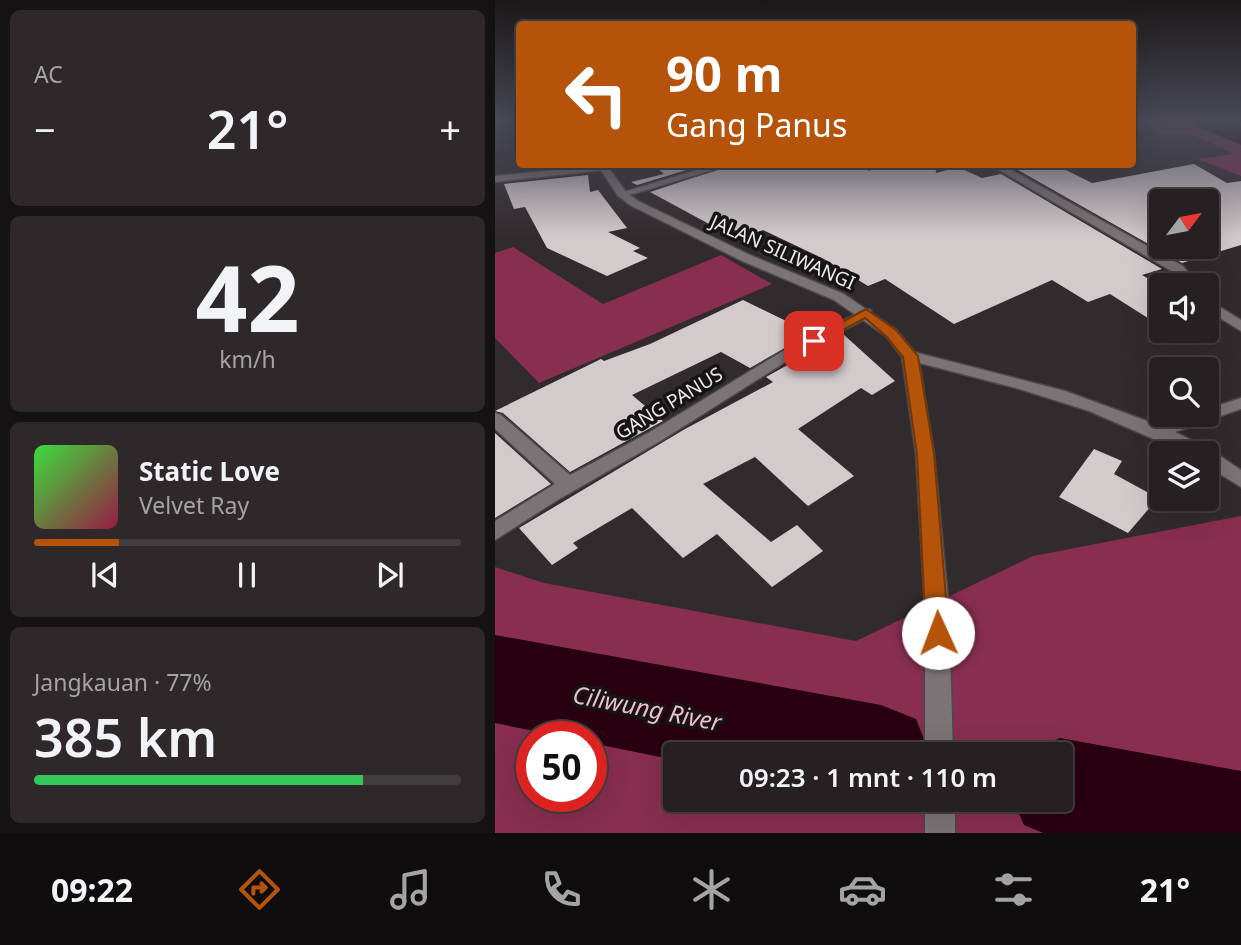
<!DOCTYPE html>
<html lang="id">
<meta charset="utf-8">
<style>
body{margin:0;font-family:"Noto Sans",sans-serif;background:#2e282a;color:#f1f3f6;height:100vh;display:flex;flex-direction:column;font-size:26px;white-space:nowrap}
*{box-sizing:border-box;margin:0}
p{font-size:23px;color:#a4a3a5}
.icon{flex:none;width:38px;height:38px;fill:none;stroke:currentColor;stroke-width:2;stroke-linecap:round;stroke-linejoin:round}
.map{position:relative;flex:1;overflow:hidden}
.sheet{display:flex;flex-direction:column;gap:10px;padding:10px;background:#151213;width:495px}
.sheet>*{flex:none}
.guide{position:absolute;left:21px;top:21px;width:620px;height:147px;border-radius:7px;box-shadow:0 7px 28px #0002,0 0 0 2px #423e40;background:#b45309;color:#fff;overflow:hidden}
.needle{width:46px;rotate:58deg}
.buttons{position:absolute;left:654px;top:189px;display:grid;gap:14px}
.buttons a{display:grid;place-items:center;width:70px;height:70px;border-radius:7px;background:#262022;box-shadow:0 7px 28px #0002,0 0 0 2px #423e40;font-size:35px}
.speed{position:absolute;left:21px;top:721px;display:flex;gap:14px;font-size:35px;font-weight:700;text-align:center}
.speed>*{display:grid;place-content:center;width:91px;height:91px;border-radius:50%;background:#262022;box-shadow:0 7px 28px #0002,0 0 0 2px #423e40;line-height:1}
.speed .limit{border:10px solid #d22;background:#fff;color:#111}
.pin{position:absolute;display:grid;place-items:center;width:60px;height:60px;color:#fff;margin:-30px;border-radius:14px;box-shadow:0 4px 10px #0006}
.me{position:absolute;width:77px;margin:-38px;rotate:358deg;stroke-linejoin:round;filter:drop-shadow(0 0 5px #0008)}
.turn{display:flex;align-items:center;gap:24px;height:147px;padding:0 35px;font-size:32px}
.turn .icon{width:91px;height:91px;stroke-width:2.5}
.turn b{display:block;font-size:49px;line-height:60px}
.big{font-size:52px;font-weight:600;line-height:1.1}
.sheet .widget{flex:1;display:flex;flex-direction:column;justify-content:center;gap:10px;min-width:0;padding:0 24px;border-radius:10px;background:#2e282a}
.sheet .dial{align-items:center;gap:0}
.dial b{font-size:91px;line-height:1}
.song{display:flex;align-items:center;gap:21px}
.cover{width:84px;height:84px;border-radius:10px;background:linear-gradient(135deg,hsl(120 70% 55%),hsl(340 70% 35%))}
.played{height:7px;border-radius:4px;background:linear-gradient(90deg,#b45309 20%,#423e40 20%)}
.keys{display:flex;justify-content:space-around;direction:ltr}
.heat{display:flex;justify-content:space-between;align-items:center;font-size:38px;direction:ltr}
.charge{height:10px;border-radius:5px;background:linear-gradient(90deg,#34c759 77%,#423e40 0)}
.trip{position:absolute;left:168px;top:742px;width:410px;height:70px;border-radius:7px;background:#262022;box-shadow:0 7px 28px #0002,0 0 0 2px #423e40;font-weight:600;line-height:70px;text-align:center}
.tab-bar{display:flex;height:112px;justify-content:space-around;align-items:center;background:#0f0d0e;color:#a4a3a5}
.tab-bar .icon{width:49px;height:49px}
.tab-bar .current{color:#b45309}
.tab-bar b{font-size:32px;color:#f1f3f6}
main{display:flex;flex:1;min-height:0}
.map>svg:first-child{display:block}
.forest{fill:#882e50;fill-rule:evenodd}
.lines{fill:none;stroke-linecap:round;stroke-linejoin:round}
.river{fill:#290010;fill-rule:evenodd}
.building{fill:#d3cacc;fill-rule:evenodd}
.street-casing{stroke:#4c4748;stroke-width:3}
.secondary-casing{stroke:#4c4748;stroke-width:3}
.street{fill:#7b7375;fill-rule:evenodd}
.secondary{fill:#7b7375;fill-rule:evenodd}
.route{fill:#b45309;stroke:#753606;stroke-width:2}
.labels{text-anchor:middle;stroke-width:7;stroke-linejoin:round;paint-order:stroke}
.street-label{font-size:19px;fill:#eeeaeb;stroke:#171415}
.near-water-label{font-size:24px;font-style:italic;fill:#f2bdcb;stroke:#171415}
</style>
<main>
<section class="sheet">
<div class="widget"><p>AC</p>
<div class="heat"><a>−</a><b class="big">21°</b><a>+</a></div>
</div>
<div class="widget dial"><b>42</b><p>km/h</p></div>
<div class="widget">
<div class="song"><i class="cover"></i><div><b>Static Love</b><p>Velvet Ray</p></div></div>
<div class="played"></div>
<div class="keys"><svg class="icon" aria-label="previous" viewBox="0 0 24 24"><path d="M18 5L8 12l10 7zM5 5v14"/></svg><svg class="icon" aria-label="pause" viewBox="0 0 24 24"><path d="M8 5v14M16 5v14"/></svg><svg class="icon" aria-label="next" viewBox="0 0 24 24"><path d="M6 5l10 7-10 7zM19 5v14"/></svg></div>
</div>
<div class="widget"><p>Jangkauan · 77%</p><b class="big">385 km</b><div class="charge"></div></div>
</section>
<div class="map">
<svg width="746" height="833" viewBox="0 0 746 833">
<rect width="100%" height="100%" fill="#322b2d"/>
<g class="forest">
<path d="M649 120H746V176L703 159 739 154 698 135 665 134Z"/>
<path d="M18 247 108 304 226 255 277 284 44 383 0 338V253Z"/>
<path d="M746 516V833H0V567L49 583 361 641 538 556ZM37 737H96V796H37ZM180 754H565V800H180Z"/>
</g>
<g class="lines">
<g class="river">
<path d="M698 120H735L746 125V145L702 126Z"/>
<path d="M0 635 386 705 421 719 435 754H180V760L96 743V737H68L0 723Z"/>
<path d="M565 738 746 771V833H548L529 825 518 800H565V754L529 753Z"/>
<path d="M369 800H395L386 803Z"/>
</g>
</g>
<g class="building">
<path d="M158 164H211L142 185 136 182 169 174Z"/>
<path d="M240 164H368L374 171 384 164H440L441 173 463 167 487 178 506 174 667 269 647 275 667 287V327L615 294 593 302 557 280 459 324 390 279 373 286 329 259 268 230 253 236 235 228 227 231 155 192Z"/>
<path d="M559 164 597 183 699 164 732 183 746 181V245L687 263 523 170ZM667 201H712V247H667Z"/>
<path d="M93 175 95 192 103 190 132 228 113 232 145 248 138 251 153 258 112 276 52 248 30 207 19 209 9 184Z"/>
<path d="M248 300 316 333 255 368 226 352 137 395 168 421 75 472 8 413 0 411 106 359 109 361 155 344Z"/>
<path d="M348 334 400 381 377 395 366 388 303 429 359 476 313 506 260 457 208 484 276 542 302 525 328 551 277 587 222 534 188 558 137 508 78 543 83 548 57 565 24 528 190 429 278 382 271 377Z"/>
<path d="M0 433 56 484 0 518Z"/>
<path d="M599 449 627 461 619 474 663 498 633 533 564 497Z"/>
</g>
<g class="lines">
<g class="street-casing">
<g id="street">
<path d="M222 164H238L131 196 122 194Z"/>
<path d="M370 164H381L374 168Z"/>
<path d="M494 164H506L688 266 703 285H689L678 272Z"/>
<path d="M107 165 110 166V170L0 182V176Z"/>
<path d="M712 299 746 320V331L712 310Z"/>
<path d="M371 309 376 310V316L303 354 167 440 61 501 0 540V521L60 484 0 429V413L6 415 75 475 155 432 293 348Z"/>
<path d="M415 351 570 391 663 425 694 415H712V409L746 398V409L680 432 713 448 746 470V487L712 466V453H691L594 411 521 388 409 359 407 356 409 353Z"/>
</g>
</g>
<g class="secondary-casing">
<g id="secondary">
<path d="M102 164H111L131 192 143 201 255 255 349 294 401 330 423 356 439 454 454 609 458 754H430V609L421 454 407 357 391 336 339 300 247 261 135 205 123 196Z"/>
<rect x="430" y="800" width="30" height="33"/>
</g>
</g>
<use href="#street" class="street"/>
<use href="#secondary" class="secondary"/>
</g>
<linearGradient id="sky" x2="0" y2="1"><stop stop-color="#1c1819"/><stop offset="0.51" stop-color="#494a57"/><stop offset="1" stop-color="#494a57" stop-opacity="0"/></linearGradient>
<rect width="746" height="237" fill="url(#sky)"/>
<path class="route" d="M371 309 401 330 423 356 439 454 454 633 450 640 443 643 435 640 431 633 422 454 408 357 391 336 370 318 324 343 312 341Z"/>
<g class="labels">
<g class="street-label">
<text transform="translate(288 252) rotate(24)" y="7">JALAN SILIWANGI</text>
<text transform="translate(174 403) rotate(-31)" y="7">GANG PANUS</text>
</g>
<g class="near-water-label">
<text transform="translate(152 709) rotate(11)" y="8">Ciliwung River</text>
</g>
</g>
</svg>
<div class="buttons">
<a><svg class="needle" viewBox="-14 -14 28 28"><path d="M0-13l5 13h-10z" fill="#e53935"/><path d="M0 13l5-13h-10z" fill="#a4a3a5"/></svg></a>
<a><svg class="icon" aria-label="sound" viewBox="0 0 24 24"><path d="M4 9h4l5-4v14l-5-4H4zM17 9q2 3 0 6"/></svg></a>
<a><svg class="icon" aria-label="search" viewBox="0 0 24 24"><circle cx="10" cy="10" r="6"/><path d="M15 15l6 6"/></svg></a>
<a><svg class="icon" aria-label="layers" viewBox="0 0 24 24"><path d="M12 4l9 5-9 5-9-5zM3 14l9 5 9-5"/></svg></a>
</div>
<div class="speed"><div class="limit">50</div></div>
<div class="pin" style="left:319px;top:341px;background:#d93025"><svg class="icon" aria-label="arrive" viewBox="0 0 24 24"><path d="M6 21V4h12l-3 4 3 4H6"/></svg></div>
<svg class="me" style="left:443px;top:633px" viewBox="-20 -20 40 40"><circle r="19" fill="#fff"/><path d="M0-13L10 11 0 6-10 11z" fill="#b45309"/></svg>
<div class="trip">09:23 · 1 mnt · 110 m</div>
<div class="guide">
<div class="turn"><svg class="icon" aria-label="left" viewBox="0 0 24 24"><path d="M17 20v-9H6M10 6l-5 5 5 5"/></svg><div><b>90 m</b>Gang Panus</div></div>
</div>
</div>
</main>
<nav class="tab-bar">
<b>09:22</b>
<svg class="icon current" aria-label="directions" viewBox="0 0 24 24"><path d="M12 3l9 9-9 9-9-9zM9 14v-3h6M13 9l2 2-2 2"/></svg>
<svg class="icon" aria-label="music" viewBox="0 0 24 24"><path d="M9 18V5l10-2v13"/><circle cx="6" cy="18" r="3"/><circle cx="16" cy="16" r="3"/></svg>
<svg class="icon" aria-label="phone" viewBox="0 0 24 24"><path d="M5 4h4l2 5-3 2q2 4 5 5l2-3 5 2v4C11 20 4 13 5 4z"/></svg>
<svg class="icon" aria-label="climate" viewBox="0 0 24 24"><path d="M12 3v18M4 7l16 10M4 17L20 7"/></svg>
<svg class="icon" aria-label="car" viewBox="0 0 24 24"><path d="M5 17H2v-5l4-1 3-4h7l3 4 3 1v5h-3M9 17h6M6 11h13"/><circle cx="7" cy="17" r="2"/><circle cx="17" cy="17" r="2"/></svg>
<svg class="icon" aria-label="filters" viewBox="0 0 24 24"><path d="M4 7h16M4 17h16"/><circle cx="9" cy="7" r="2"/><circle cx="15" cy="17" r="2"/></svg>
<b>21°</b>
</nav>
